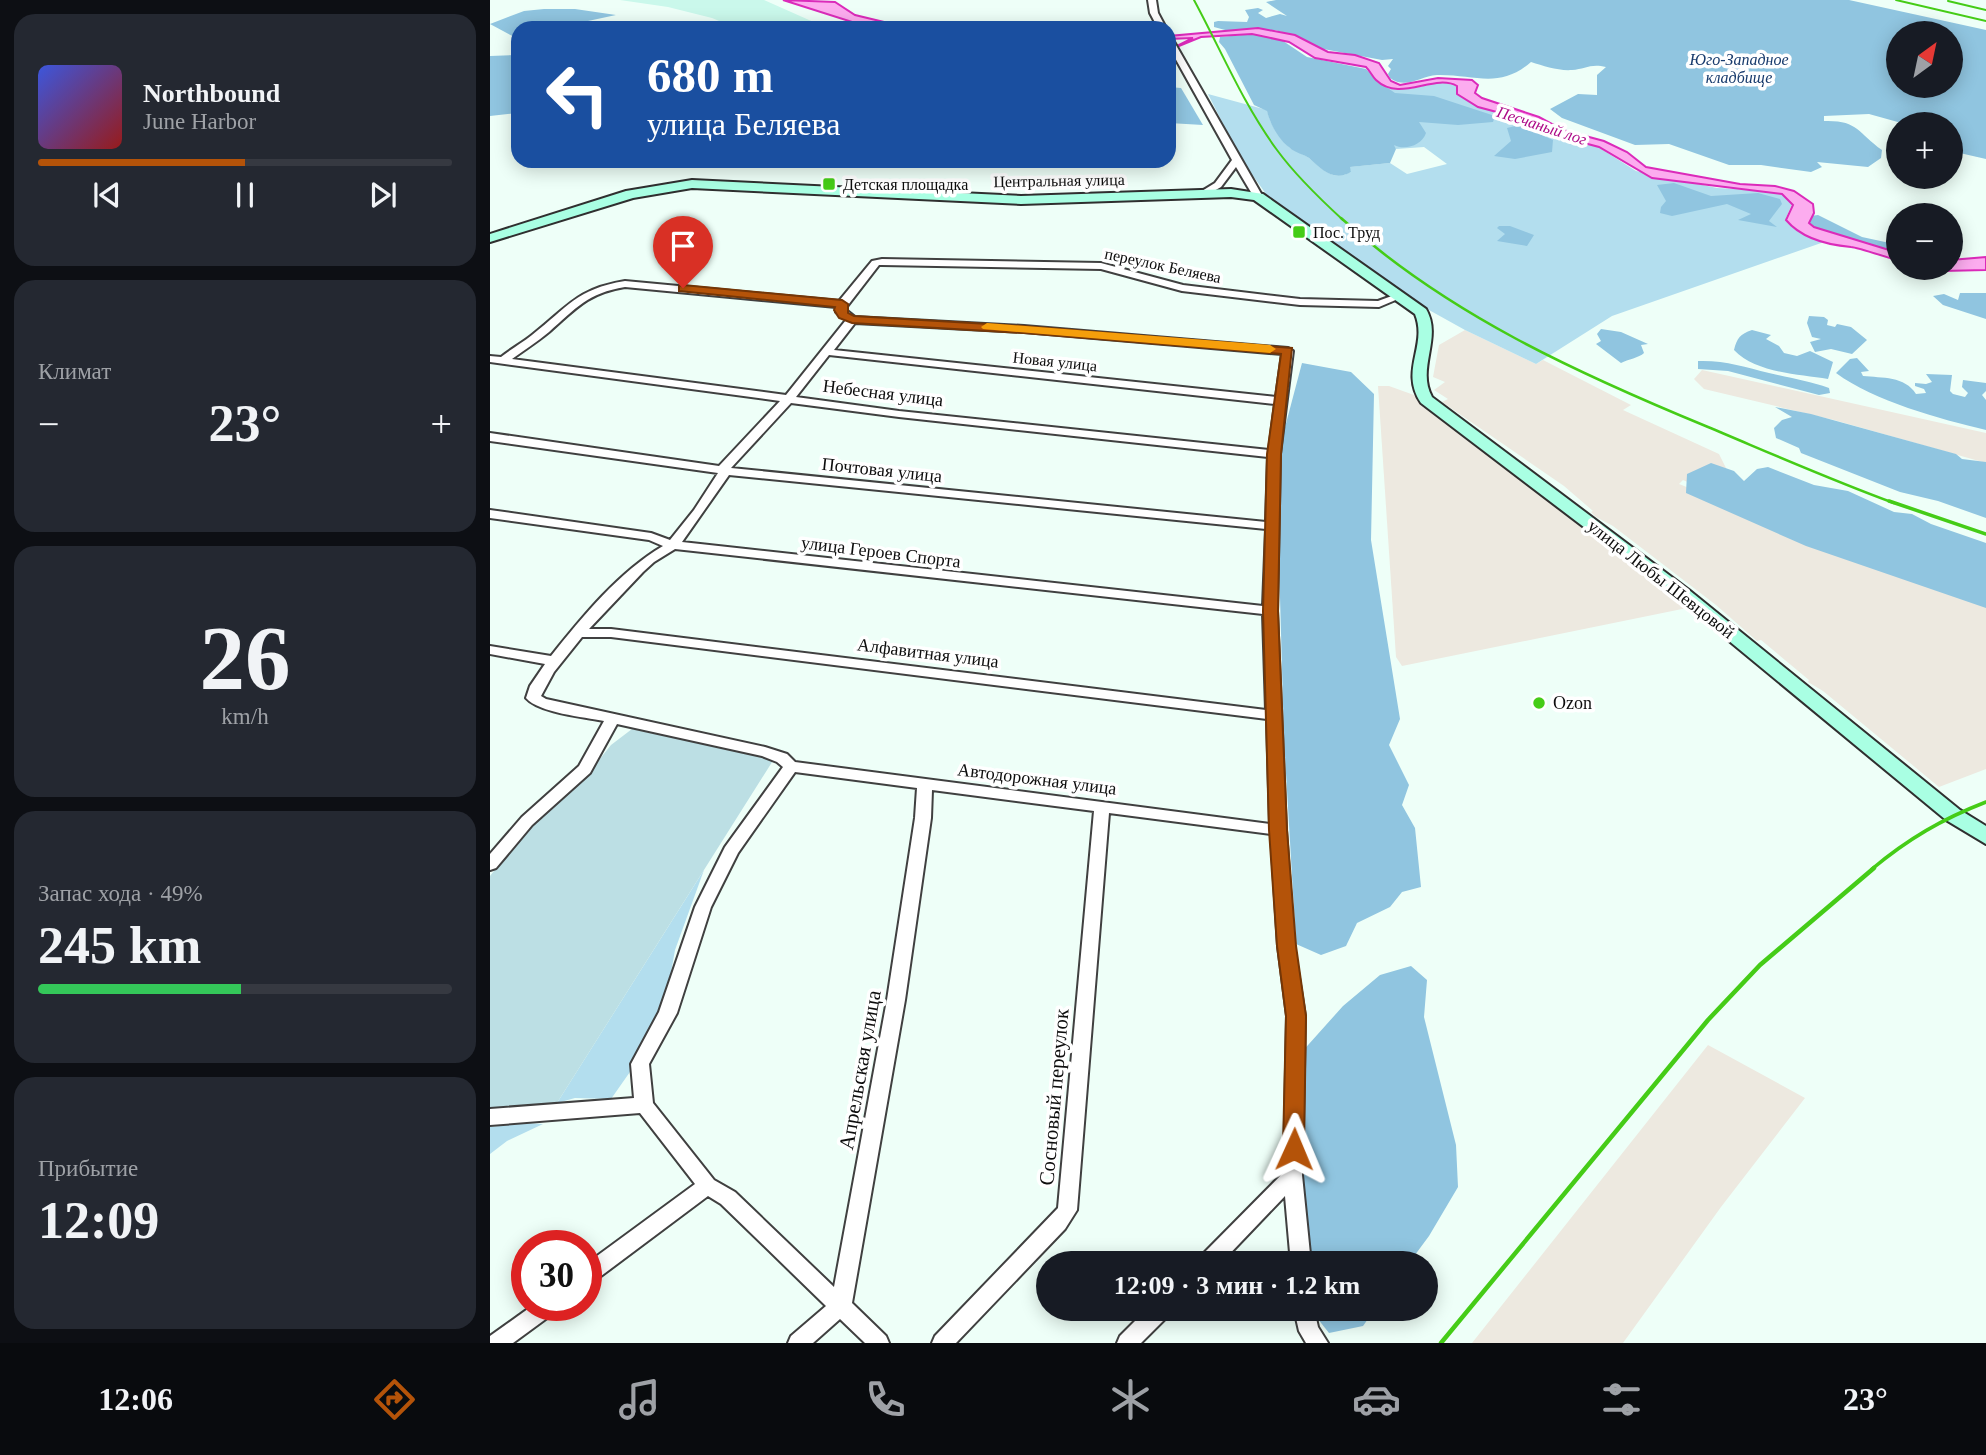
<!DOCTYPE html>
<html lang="ru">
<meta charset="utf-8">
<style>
body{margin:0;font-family:"Times New Roman",serif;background:#242831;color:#f1f3f6;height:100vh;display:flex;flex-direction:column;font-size:26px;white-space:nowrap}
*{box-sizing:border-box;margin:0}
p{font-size:23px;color:#9ea1a6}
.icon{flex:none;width:38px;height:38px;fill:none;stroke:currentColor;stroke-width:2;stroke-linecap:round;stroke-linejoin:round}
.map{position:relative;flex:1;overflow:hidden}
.drawer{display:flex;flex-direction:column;gap:14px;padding:14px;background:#0d0f14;width:490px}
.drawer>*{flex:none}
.banner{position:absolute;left:21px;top:21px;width:665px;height:147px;border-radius:21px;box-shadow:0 4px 18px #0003;background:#1a4fa0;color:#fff;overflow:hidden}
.needle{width:46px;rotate:33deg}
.buttons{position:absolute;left:1396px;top:21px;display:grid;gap:14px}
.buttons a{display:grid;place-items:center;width:77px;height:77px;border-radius:50%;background:#171b24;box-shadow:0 4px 18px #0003;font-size:35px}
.speed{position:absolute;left:21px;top:1230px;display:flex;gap:14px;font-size:35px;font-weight:700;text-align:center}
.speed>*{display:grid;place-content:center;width:91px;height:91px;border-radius:50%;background:#171b24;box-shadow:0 4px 18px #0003;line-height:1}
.speed .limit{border:10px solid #d22;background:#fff;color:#111}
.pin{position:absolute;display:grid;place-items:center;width:60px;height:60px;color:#fff;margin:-72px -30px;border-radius:50% 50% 50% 0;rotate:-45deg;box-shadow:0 0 7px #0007}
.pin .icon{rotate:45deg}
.me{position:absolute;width:77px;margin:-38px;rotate:1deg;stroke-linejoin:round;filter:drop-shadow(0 0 5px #0008)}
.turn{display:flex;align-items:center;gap:24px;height:147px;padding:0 21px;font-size:32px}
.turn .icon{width:91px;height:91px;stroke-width:2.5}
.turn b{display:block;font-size:49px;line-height:60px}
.big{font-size:52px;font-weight:800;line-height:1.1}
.drawer .card{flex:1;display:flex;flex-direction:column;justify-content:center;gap:10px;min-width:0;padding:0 24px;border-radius:21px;background:#242831}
.drawer .dial{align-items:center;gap:0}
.dial b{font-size:91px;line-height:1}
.song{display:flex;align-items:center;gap:21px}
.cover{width:84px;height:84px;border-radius:10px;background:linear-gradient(135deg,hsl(230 70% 55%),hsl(0 70% 35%))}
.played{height:7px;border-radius:4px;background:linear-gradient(90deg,#b45309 50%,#363941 50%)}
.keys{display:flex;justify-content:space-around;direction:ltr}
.heat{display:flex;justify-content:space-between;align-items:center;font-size:38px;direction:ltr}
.charge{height:10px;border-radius:5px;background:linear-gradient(90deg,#34c759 49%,#363941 0)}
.trip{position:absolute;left:546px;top:1251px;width:402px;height:70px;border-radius:35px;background:#171b24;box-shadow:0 4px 18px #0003;font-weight:800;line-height:70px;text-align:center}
.menu{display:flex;height:112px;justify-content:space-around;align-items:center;background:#090b0e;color:#9ea1a6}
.menu .icon{width:49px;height:49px}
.menu .current{color:#b45309}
.menu b{font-size:32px;color:#f1f3f6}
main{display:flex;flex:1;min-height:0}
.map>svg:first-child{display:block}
.industrial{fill:#ede9e0}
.farmland{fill:#caf8eb}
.green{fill:#b3deee}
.forest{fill:#90c5e0;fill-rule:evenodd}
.cemetery{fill:#bcdfe4}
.water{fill:#fcacef;stroke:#db2bba;stroke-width:2}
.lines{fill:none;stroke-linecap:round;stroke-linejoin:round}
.street-casing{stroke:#404040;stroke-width:4}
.secondary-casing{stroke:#2f2f2f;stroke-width:4}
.street{fill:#fff;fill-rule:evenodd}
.secondary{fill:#a9ffe3;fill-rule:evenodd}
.rail-far3{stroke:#45cc17;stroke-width:2}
.rail-far2{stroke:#45cc17;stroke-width:2.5}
.rail-far1{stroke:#45cc17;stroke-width:3.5}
.rail{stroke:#45cc17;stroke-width:4.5}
.route{fill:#b45309;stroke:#753606;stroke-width:2}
.slow{fill:#f59e0b}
.poi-dot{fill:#45cc17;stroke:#fff;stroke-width:2.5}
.labels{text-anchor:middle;stroke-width:7;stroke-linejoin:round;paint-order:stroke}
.far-park-label{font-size:16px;font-style:italic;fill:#173a6c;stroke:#fff}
.far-water-label{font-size:16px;font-style:italic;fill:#ac0a87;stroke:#fff}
.far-street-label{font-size:16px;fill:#0d0d0d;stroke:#fff}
.far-poi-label{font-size:16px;fill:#0d0d0d;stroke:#fff;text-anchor:start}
.street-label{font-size:18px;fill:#0d0d0d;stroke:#fff}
.poi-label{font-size:18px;fill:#0d0d0d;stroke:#fff;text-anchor:start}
.near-street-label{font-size:21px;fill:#0d0d0d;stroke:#fff}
</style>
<main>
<section class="drawer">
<div class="card">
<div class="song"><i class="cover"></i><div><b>Northbound</b><p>June Harbor</p></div></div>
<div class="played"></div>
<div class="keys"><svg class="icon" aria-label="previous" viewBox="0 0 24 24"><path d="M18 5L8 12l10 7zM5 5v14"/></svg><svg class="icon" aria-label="pause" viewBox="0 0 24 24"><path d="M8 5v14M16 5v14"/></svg><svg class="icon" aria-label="next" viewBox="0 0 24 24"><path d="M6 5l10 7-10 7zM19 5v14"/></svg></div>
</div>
<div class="card"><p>Климат</p>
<div class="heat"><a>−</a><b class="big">23°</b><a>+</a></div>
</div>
<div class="card dial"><b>26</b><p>km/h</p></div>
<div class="card"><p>Запас хода · 49%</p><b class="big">245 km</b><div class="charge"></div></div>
<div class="card"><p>Прибытие</p><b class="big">12:09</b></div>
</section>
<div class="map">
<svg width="1496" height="1343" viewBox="0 0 1496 1343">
<rect width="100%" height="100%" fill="#eefff8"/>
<g class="industrial">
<path d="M975 330 1046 364 1053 360 1141 405 1133 410 1229 454 1241 478 1222 493 1193 480 1189 484 1496 606V769L1449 787 1333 691 1318 682 1319 680 1271 640 1267 641 1226 605 1123 526 1106 517 1101 512 1103 511 1074 486 952 402 958 399 944 390 955 382 943 377 949 345Z"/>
<path d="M1212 370 1496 433V463L1344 420 1214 389 1204 379Z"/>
<path d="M888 386H899L924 395 1182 593 1197 608 912 666 906 657Z"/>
<path d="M1218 1045 1315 1098 1231 1207 1133 1343H982Z"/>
</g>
<path class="farmland" d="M130 0H274L337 28H246L222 18 178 7Z"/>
<g class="green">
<path d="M952 82 967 86 966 92 1000 110 1018 115 1064 135 1105 145 1146 171 1227 188 1282 191 1292 194 1302 204 1296 218 1308 231 1334 242 1122 316 1046 364 975 330 930 305 779 198 750 158 718 94 777 110C780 123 788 138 799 147 805 152 813 153 819 158 832 169 843 182 861 172L859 167 900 163 917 174 957 164 934 147 906 149 899 138C861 131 820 129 787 107L897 86 919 89Z"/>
<path d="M214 870 185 950 175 1006 142 1069 121 1099 85 1098 67 1103Z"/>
<path d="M36 1123 53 1124 17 1141 0 1154V1127Z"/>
</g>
<g class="forest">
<path d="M786 0H1359L1496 30V159L1461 151V124H1415L1379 114 1334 116V121C1368 120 1367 132 1392 150L1391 158 1378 167 1327 162 1332 167 1321 172 1271 165H1239L1179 144 1145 145 1072 118 1060 109 1088 94 1107 95V75L1116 67C1101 63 1095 69 1082 70 1068 71 1054 66 1041 62 1009 90 984 74 947 75 930 76 916 90 900 78L898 74 901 69 898 66 903 59 892 60 828 48 809 37 785 30H735L724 27V22L728 21 757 22 759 17 755 10 768 8 773 10 768 13 776 18 790 14 797 16 776 2ZM1409 33H1461V86H1409Z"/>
<path d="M54 9H85L126 15 98 21 86 28H28V39L0 24 34 11Z"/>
<path d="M752 35H775L793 41 817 57 876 69 886 80 905 93 944 96 1005 116 1003 122 968 125 929 122 936 133C932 145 915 151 904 145L906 149 900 163 860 167 861 172C844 182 832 170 819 158 814 154 805 153 800 148 789 140 780 124 777 111L764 105 735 49 729 42 730 37Z"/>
<path d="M28 55V113L0 116V56Z"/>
<path d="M679 87 691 88 713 125 679 123Z"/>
<path d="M1029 125 1063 140 1062 152 1025 159 1004 156 1021 141 1017 128Z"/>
<path d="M1184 183 1221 196 1268 193 1290 199 1292 204 1279 221 1287 227 1248 220 1261 214 1237 204 1182 216 1170 213 1171 207 1176 201 1167 185Z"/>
<path d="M1328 215 1372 237 1409 245V254L1385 250 1314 224 1320 216Z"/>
<path d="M1009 226H1020L1044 235 1037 246 1007 241 1015 234 1007 228Z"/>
<path d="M1470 293H1496V319L1453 305 1443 296 1454 294 1468 300Z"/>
<path d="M1319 316 1334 317 1338 320 1337 325 1345 327 1347 324 1361 327 1377 340 1362 354 1341 349 1325 352 1320 342 1331 339 1322 337 1317 323Z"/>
<path d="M1111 329 1131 332 1158 344 1151 345 1154 353C1149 358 1138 359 1131 363L1106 344 1111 341 1107 334Z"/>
<path d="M1262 330 1281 335 1276 339 1289 346 1294 353 1307 356 1320 351 1343 362 1338 379C1308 374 1266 373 1244 350 1247 338 1250 334 1262 330Z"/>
<path d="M1367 358 1379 371 1371 372 1373 376C1392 378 1415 376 1426 394L1436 393 1434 389 1425 386V383L1436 384 1442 382 1436 374 1462 375 1460 391 1463 394 1475 397 1478 393 1472 387 1473 380 1496 383V391L1492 395 1496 400V430C1450 419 1384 401 1346 373L1360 359Z"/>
<path d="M1208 361C1234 360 1255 367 1279 373 1300 378 1319 381 1339 388L1340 393 1329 395 1238 371 1208 369Z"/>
<path d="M812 363 861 372 884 394 881 540 910 719 899 745 919 785 912 805 925 828 931 887 912 892 900 907 867 923 856 946 831 955 806 944 794 739 787 491 794 431Z"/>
<path d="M1285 407 1321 414 1466 454 1472 459 1496 462V518L1448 501 1410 492 1311 453 1309 448 1286 438 1284 428 1292 420 1302 417Z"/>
<path d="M1221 463 1244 471 1254 481 1267 469 1278 467 1324 485 1358 491 1404 512 1422 514 1441 524 1496 543V608L1316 546 1196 493 1197 474Z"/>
<path d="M921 966 937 980 934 1017 966 1145 968 1187 939 1236 919 1263H816L811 1198 810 1054 853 1006 890 975Z"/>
<path d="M820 1309H885L873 1326 839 1333Z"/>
</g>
<path class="cemetery" d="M142 729 284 759 67 1103 0 1111V876L44 820 93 780 121 745Z"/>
<g class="water">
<path d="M293 0 345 2 365 15 419 28H381Z"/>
<path d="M768 28 805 35 838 52 865 55 889 63 901 81 910 85 948 78 982 80 988 85 985 93 992 98 1049 117 1073 130 1114 141 1137 152 1156 167 1250 184 1285 186 1304 191 1323 204 1324 213 1319 223 1324 227 1409 253V261C1402 259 1367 247 1361 247 1338 245 1312 239 1296 220L1303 205 1292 194 1162 178 1109 147 1064 135 1018 115 988 107 967 94V86C944 73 910 103 886 80 882 76 880 71 876 67L825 58 799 42 762 34 711 37 679 50 703 38 679 39V36Z"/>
<path d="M1496 257V270L1452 271 1429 268H1461V260Z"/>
</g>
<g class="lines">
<g class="street-casing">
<g id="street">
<path d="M658 0H666L668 13 676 28H668L660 13Z"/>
<path d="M679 38 683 40 773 197 771 199H765L746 167 731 187 715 196 707 194 725 183 742 160 679 47Z"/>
<path d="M392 259 611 263 693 285 810 299 888 301 910 293 915 296 889 307 810 305 692 291 611 269 392 265H389L355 309 365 317 534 326 798 348 803 351 790 454 787 611 796 830 804 946 815 1016 812 1175 821 1264H801L795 1196 730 1264H706L709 1258 794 1172 797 1016 788 946 781 834 619 813 587 1210 575 1229 466 1343H442L445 1336 568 1208 604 811 442 790 441 818 415 1000 362 1303 396 1336 399 1343H375L350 1319 323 1343H298L301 1336 336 1306 231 1204 218 1196 103 1282 96 1285V1264L205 1184 150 1113 0 1125V1109L144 1098 141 1064 169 1012 205 907 235 847 293 767 287 762 272 756 127 724 100 773 42 825 6 868 0 870V854L32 817 89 766 114 721C94 717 49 713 36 698L40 686 55 664 0 654V646L61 656C93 616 129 572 173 546L159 540 0 518V510L161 533 180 540 204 510 228 473 0 441V433L229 466 290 401 0 362V356L11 357C21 349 32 343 42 335 78 307 86 289 135 281L349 301 382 261ZM135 287 346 307V312L356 320 296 395 22 359C34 350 47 342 59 332 86 308 98 293 135 287ZM365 323 534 332 792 354 786 397 344 350ZM339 355 785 404 779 450 409 411 306 397ZM301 403 409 417 778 457 776 522 241 468ZM239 475 776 529 773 606 192 542ZM185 549 773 614 776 710 121 629H99L153 572 164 562ZM92 637H121L777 719 780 824 305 762 297 754 275 747 56 699 51 696 64 672ZM305 772 427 788 425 818 397 1000 344 1287 245 1192 224 1180 163 1103 159 1064 187 1013 221 907 248 853Z"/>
<path d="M42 1306H67L64 1313 23 1343H0V1336Z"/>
<path d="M657 1309H681L678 1316 651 1343H627L630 1336Z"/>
<path d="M804 1309H824L828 1327 838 1343H816L809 1331Z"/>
</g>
</g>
<g class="secondary-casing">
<path id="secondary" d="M202 180 531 196 741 189 773 194 936 309C953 338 926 368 942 397L1199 590 1470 810 1496 826V844L1456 820 1187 598 931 403C909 370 938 346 925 314L764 200 741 197 531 204 202 188 143 198 0 242V234L136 191Z"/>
</g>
<use href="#street" class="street"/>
<use href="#secondary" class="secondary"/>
<g class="rail-far3">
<path d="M704 0C731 50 753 104 787 150 806 176 829 198 853 220"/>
<path d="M1406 0 1496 21"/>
<path d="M1458 1 1496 10"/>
</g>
<path class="rail-far2" d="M851 218C957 314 1087 373 1218 427 1280 453 1341 480 1404 503"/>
<g class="rail-far1">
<path d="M1399 501 1496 534"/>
<path d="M1382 869C1418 839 1452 819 1496 802"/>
</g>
<path class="rail" d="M951 1343 1218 1020 1270 965 1384 868"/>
</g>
<path class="route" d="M193 285 352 300 358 304V313L364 316 534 326 802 348 791 454 788 611 797 830 806 946 816 1016 814 1149 811 1155 804 1158 796 1155 793 1149 796 1016 787 946 779 830 773 611 777 454 791 354 534 333 362 323 349 318 344 310 345 307 189 291V286Z"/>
<path class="slow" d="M497 323 780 345 786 349 780 353 493 329 491 327Z"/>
<g class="poi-dot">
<rect x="332" y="177" width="14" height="14" rx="3.5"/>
<rect x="802" y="225" width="14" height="14" rx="3.5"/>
<circle cx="1049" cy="703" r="7"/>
</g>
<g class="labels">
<g class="far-park-label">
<text x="1249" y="65">Юго-Западное<tspan x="1249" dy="18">кладбище</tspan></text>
</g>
<g class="far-water-label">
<text transform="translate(1052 125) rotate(18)" y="6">Песчаный лог</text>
</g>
<g class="far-street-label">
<text transform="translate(569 180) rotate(-1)" y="6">Центральная улица</text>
<text transform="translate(673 265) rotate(12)" y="6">переулок Беляева</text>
<text transform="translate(565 361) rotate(6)" y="6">Новая улица</text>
</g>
<g class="far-poi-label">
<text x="353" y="190">Детская площадка</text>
<text x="823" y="238">Пос. Труд</text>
</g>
<g class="street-label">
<text transform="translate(393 393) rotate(7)" y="6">Небесная улица</text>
<text transform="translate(392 470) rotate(6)" y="6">Почтовая улица</text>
<text transform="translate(391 552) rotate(7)" y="6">улица Героев Спорта</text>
<text transform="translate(1171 579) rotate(38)" y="6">улица Любы Шевцовой</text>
<text transform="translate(438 653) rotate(7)" y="6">Алфавитная улица</text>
<text transform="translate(547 779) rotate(7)" y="6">Автодорожная улица</text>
</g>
<g class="poi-label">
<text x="1063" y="709">Ozon</text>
</g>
<g class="near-street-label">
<text transform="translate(370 1070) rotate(-80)" y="7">Апрельская улица</text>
<text transform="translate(564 1097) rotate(-85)" y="7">Сосновый переулок</text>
</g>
</g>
</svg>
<div class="buttons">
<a><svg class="needle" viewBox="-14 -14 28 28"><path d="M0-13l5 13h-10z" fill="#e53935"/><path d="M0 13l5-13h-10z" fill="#9ea1a6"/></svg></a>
<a>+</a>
<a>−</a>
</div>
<div class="speed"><div class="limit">30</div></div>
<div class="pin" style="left:193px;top:288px;background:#d93025"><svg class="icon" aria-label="arrive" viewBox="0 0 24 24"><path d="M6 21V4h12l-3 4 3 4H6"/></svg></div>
<svg class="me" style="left:804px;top:1149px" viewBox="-20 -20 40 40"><path d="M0-17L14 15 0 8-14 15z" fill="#b45309" stroke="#fff" stroke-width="4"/></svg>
<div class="trip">12:09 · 3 мин · 1.2 km</div>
<div class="banner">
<div class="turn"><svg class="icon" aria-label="left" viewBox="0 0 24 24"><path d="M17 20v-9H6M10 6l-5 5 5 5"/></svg><div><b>680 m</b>улица Беляева</div></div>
</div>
</div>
</main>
<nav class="menu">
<b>12:06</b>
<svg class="icon current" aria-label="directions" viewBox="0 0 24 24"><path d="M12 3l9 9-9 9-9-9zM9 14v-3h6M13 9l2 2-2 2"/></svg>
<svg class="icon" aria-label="music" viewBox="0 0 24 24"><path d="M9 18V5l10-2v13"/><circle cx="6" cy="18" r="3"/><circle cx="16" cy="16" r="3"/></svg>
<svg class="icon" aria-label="phone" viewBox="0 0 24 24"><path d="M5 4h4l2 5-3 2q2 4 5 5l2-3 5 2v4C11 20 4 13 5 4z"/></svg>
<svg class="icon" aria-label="climate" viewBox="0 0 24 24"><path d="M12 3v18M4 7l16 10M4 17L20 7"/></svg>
<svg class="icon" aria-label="car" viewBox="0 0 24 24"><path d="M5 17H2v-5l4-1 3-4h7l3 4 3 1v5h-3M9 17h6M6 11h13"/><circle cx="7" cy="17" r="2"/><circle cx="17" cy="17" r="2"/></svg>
<svg class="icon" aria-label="filters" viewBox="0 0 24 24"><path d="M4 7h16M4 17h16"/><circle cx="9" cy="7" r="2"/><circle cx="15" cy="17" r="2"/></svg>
<b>23°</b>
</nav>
